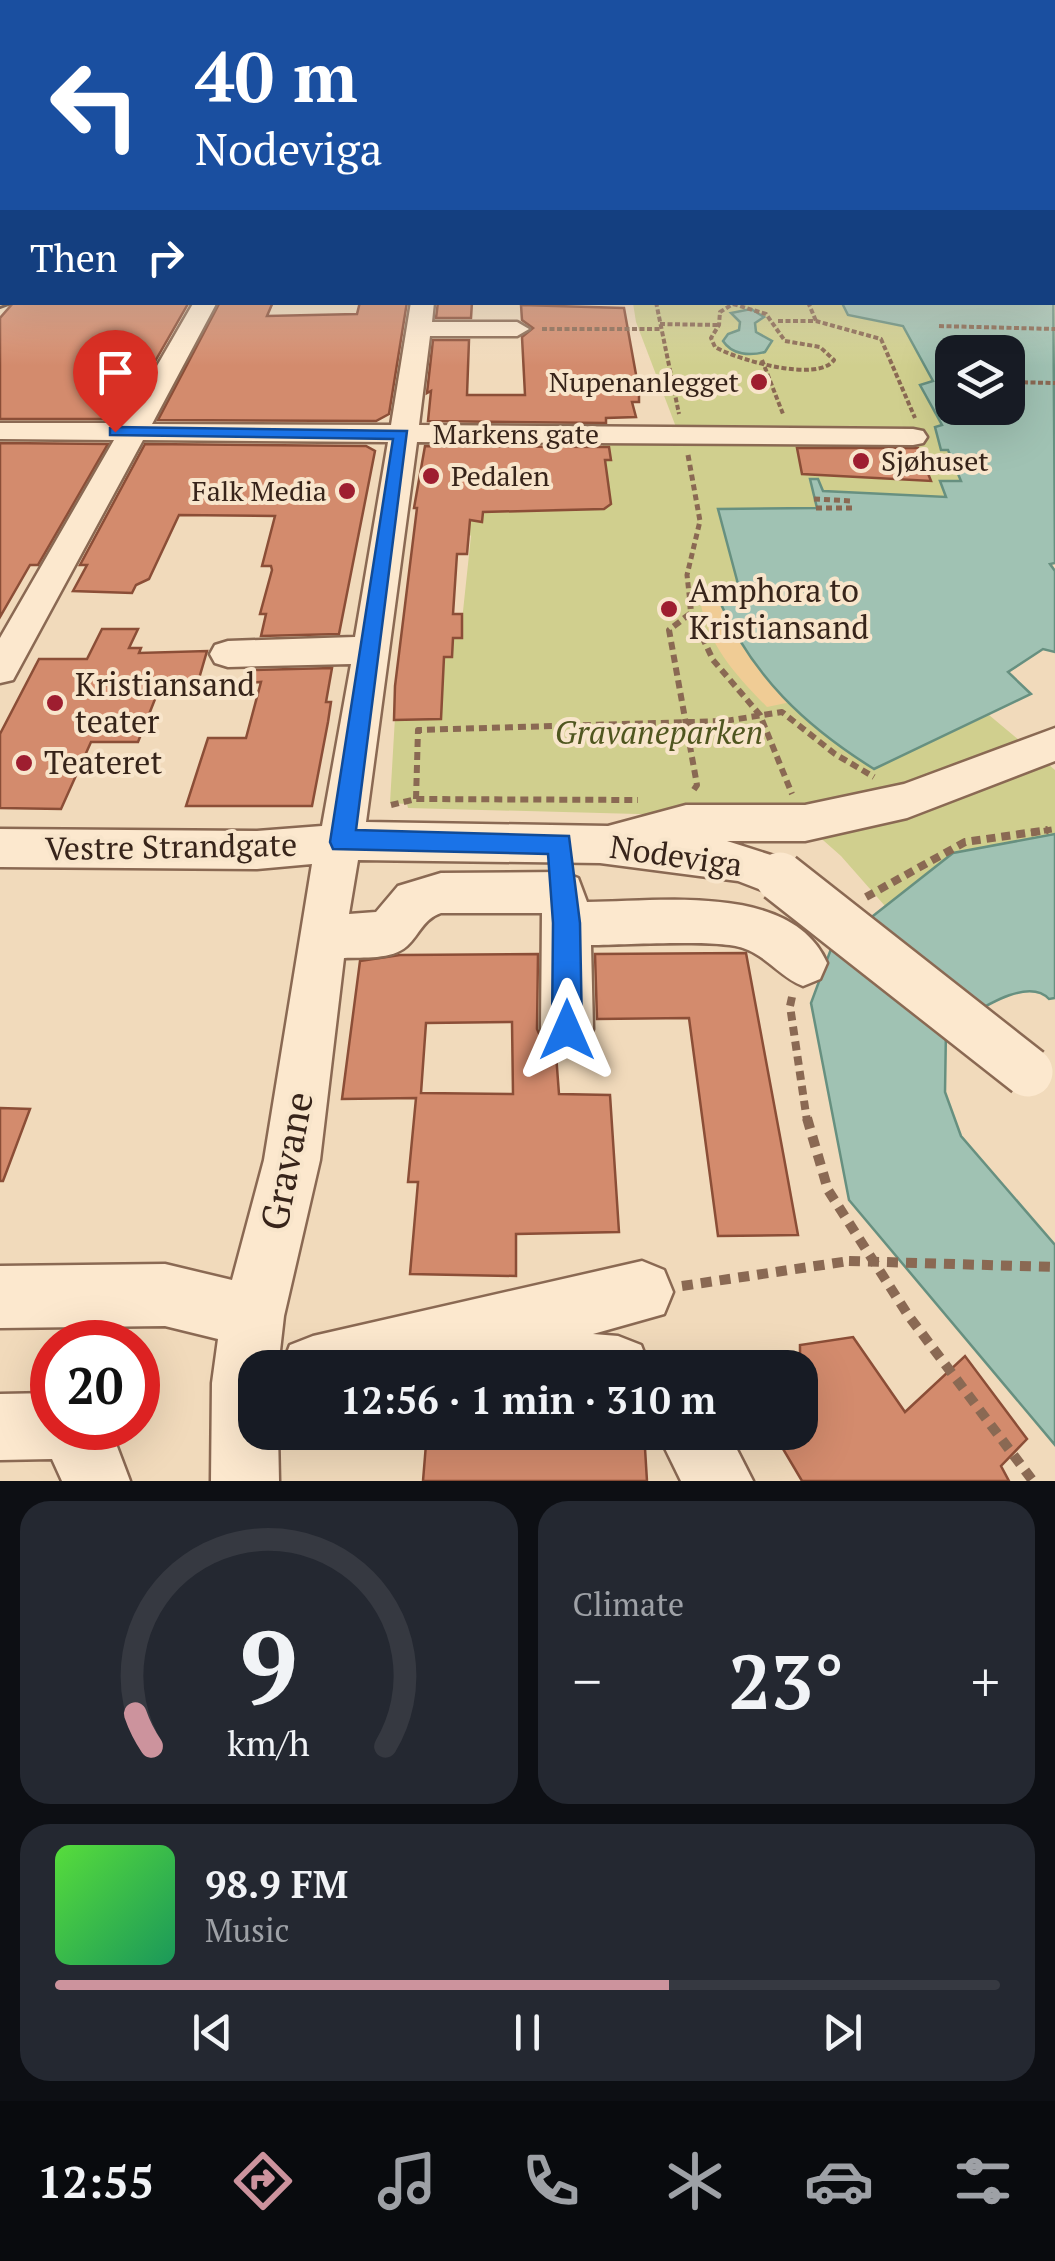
<!DOCTYPE html>
<meta charset="utf-8">
<style>
body{margin:0;font-family:"PT Serif",serif;background:#242831;color:#f1f3f6;height:100vh;display:flex;flex-direction:column;font-size:38px;white-space:nowrap}
*{box-sizing:border-box;margin:0}
p{font-size:32px;color:#9ea1a6}
.icon{flex:none;width:55px;height:55px;fill:none;stroke:currentColor;stroke-width:2;stroke-linecap:round;stroke-linejoin:round}
.map{position:relative;height:1481px;overflow:hidden}
.details{display:flex;flex-direction:column;gap:20px;padding:20px;background:#0d0f14;flex:1}
.details>*{flex:none}
.banner{position:absolute;left:0px;top:0px;width:1055px;height:305px;box-shadow:0 10px 40px #0002;background:#1a4fa0;color:#fff;overflow:hidden}
.buttons{position:absolute;left:935px;top:335px;display:grid;gap:20px}
.buttons a{display:grid;place-items:center;width:90px;height:90px;border-radius:20px;background:#171b24;box-shadow:0 10px 40px #0002;font-size:50px}
.speed{position:absolute;left:30px;top:1320px;display:flex;gap:20px;font-size:50px;font-weight:700;text-align:center}
.speed>*{display:grid;place-content:center;width:130px;height:130px;border-radius:50%;background:#171b24;box-shadow:0 10px 40px #0002;line-height:1}
.speed .limit{border:15px solid #d22;background:#fff;color:#111}
.pin{position:absolute;display:grid;place-items:center;width:85px;height:85px;color:#fff;margin:-102px -42px;border-radius:50% 50% 50% 0;rotate:-45deg;box-shadow:0 0 10px #0007}
.pin .icon{rotate:45deg}
.me{position:absolute;width:110px;margin:-55px;rotate:0deg;stroke-linejoin:round;filter:drop-shadow(0 0 8px #0008)}
.turn{display:flex;align-items:center;gap:35px;height:210px;padding:0 30px;font-size:45px}
.turn .icon{width:130px;height:130px;stroke-width:2.5}
.turn b{display:block;font-size:70px;line-height:85px}
.then{display:flex;align-items:center;height:95px;padding:0 30px;background:#0003;gap:20px;font-size:38px}
.big{font-size:75px;font-weight:600;line-height:1.1}
.details .widget{flex:1;display:flex;flex-direction:column;justify-content:center;gap:15px;min-width:0;padding:0 35px;border-radius:30px;background:#242831}
.details .dial{align-items:center;gap:0}
.dial svg{height:260px;overflow:visible;fill:none;stroke:#363941;stroke-width:7;stroke-linecap:round;text-anchor:middle}
.dial text{fill:#f1f3f6;stroke:none}
.song{display:flex;align-items:center;gap:30px}
.cover{width:120px;height:120px;border-radius:15px;background:linear-gradient(135deg,hsl(110 70% 55%),hsl(150 70% 35%))}
.played{height:10px;border-radius:5px;background:linear-gradient(90deg,#cc939d 65%,#363941 65%)}
.keys{display:flex;justify-content:space-around;direction:ltr}
.heat{display:flex;justify-content:space-between;align-items:center;font-size:55px;direction:ltr}
.details .tiles{flex:1;display:grid;gap:20px;grid-template-columns:1fr 1fr}
.widget:last-child{grid-column:span 2}
.trip{position:absolute;left:238px;top:1350px;width:580px;height:100px;border-radius:30px;background:#171b24;box-shadow:0 10px 40px #0002;font-weight:600;line-height:100px;text-align:center}
.tab-bar{display:flex;height:160px;justify-content:space-around;align-items:center;background:#090b0e;color:#9ea1a6}
.tab-bar .icon{width:70px;height:70px}
.tab-bar .selected{color:#cc939d}
.tab-bar b{font-size:45px;color:#f1f3f6}
.map>svg:first-child{display:block}
.green{fill:#d0cf8e}
.sand{fill:#f0cc95}
.water{fill:#a0c2b3;stroke:#679080;stroke-width:2.5;fill-rule:evenodd}
.building{fill:#d38b6d;stroke:#8b4e37;stroke-width:2.5;fill-rule:evenodd}
.lines{fill:none;stroke-linecap:round;stroke-linejoin:round}
.minor-casing{stroke:#8a6953;stroke-width:5}
.major-casing{stroke:#573829;stroke-width:6}
.path-far4{stroke:#8a6953;stroke-width:4;stroke-dasharray:5 2.5;stroke-linecap:butt}
.path-far3{stroke:#8a6953;stroke-width:5;stroke-dasharray:6 4;stroke-linecap:butt}
.path-far2{stroke:#8a6953;stroke-width:6;stroke-dasharray:8 5;stroke-linecap:butt}
.path-far1{stroke:#8a6953;stroke-width:8;stroke-dasharray:9 6;stroke-linecap:butt}
.path{stroke:#8a6953;stroke-width:10;stroke-dasharray:11 8;stroke-linecap:butt}
.minor{fill:#fce8ce;fill-rule:evenodd}
.major{fill:#f9ca8e;fill-rule:evenodd}
.minor-bridge-casing{stroke:#8a6953;stroke-width:54;stroke-linecap:butt}
.path-bridge{stroke:#8a6953;stroke-width:10;stroke-dasharray:11 8;stroke-linecap:butt}
.minor-bridge{stroke:#fce8ce;stroke-width:49}
.route{fill:#1a73e8;stroke:#114b97;stroke-width:2.5}
.poi-dot{fill:#9e1e30;stroke:#f8e5cb;stroke-width:4}
.labels{text-anchor:middle;stroke-width:8;stroke-linejoin:round;paint-order:stroke}
.far-poi-label{font-size:28px;fill:#37241a;stroke:#f8e5cb;text-anchor:end}
.far-street-label{font-size:28px;fill:#37241a;stroke:#f8e5cb}
.poi-label{font-size:32px;fill:#37241a;stroke:#f8e5cb;text-anchor:start}
.park-label{font-size:32px;font-style:italic;fill:#4f561f;stroke:#f8e5cb}
.street-label{font-size:32px;fill:#37241a;stroke:#f8e5cb}
.near-street-label{font-size:38px;fill:#37241a;stroke:#f8e5cb}
</style>
<div class="map">
<svg width="1055" height="1481" viewBox="0 0 1055 1481">
<rect width="100%" height="100%" fill="#f1dabb"/>
<path class="green" d="M633 303H842L848 315 903 326 933 381 921 386 943 426 961 482 947 497 822 491 810 479 818 508 719 509 743 600H720L874 769 989 715 1055 770V834L953 853 885 906 841 856 815 833 675 815 408 808 407 804 390 803 398 666 461 630 471 536 450 516 489 510 608 505 602 435H679L636 322Z"/>
<path class="sand" d="M700 600H730L735 621 791 702 767 707C736 675 708 646 700 600Z"/>
<g class="water">
<path d="M1053 254 1055 563 1050 564 1055 571V652L1043 649 1008 672 1031 694 874 769C805 726 752 676 719 600L742 599 718 509 817 508 810 479H818L823 491 946 497 940 481H961L948 450H941L935 427 942 425 920 385 933 381 903 326 848 315 842 303 1052 302ZM952 352H1008V408H952Z"/>
<path d="M751 309 764 317 755 323 756 332 772 341 765 352C750 356 732 355 723 341L728 334 739 330 740 322 731 313Z"/>
<path d="M1055 834V998L1049 999C1026 974 971 1016 946 1029L945 1092 961 1136 1055 1245V1445L849 1200 811 1003 831 949 953 853Z"/>
</g>
<g class="building">
<path d="M14 302H189L122 419H0V318Z"/>
<path d="M220 302H273L267 316 357 314 360 302H407L389 414 376 421 158 420Z"/>
<path d="M438 302H472L471 318H436Z"/>
<path d="M521 305 624 308 639 391V402H632L636 417 606 418V423L428 421 431 391 427 393 433 340H469L467 395H525L522 337 533 328 522 320Z"/>
<path d="M0 443 108 444 38 565H30L0 617Z"/>
<path d="M145 444 366 446 375 451 339 634 261 636 266 614H260L272 570 271 566H262L275 516 179 515 149 579 136 585 132 593 73 591 87 565H80Z"/>
<path d="M425 446 609 447 611 460H605L611 504 604 509 483 512 482 522 470 520 467 554H457L453 614H462V638H453L452 657H444L441 719 394 720 395 686 417 508H414Z"/>
<path d="M797 448H918L931 481 802 474Z"/>
<path d="M102 629H138L129 648H141L139 653 207 651 198 682 161 684 138 742H91L61 809 0 808V734L39 659H87Z"/>
<path d="M332 668 326 702H331L328 722 312 806H186L208 738H246L261 682 248 683 251 670Z"/>
<path d="M746 953 784 1158 798 1235 718 1236 689 1018 597 1019 595 954Z"/>
<path d="M538 954 537 1029 546 1049 556 1054 559 1094 610 1095 619 1232 516 1234V1276L410 1274 418 1182H408L416 1098 342 1099 360 961 400 955ZM512 1022 513 1094 421 1093 426 1023Z"/>
<path d="M0 1108 30 1109 3 1181H0Z"/>
<path d="M853 1337 905 1412 965 1356 1027 1439 1001 1466 1009 1481H802L773 1432H800V1345Z"/>
<path d="M427 1432H644L647 1481H423Z"/>
</g>
<g class="lines">
<g class="minor-casing">
<g id="minor">
<rect x="0" y="238" width="2" height="12"/>
<path d="M1052 238 1055 239V253H1052Z"/>
<path d="M194 302H217L152 424 391 425 411 302H434L432 322H517L529 329 517 336H430L419 425 913 429 923 431 927 437 923 443 913 445 417 442 366 822 608 826 686 805H805L904 784 1055 728V761L907 818 805 841H727L796 863 803 877 796 891 780 897 738 881 600 863 358 860 349 914 376 912 398 886 441 873 562 872 578 878 587 902C659 902 792 882 827 963L820 979 803 986C780 977 767 956 743 948 718 939 623 945 591 945L593 1029 585 1047 567 1054 549 1047 541 1029 542 913H441C423 919 420 934 407 946 392 960 363 957 344 958L320 1160 284 1316 278 1368H255V1432H278L279 1481H211L212 1383 218 1339 165 1326 0 1328V1266L165 1264 232 1280 264 1160 312 864 257 869 0 867V829L257 831 322 826 351 664 228 667 215 663 210 654 215 645 228 641 355 637 388 442 143 440 13 680 0 683V638L114 440 0 439V423H124Z"/>
<path d="M642 1261 664 1270 673 1292 664 1314 593 1334 618 1336 641 1345 650 1368H469L471 1363 452 1368H281L290 1345 313 1336Z"/>
<path d="M52 1393V1428H110L130 1481H62L52 1459 0 1460V1394Z"/>
<path d="M657 1432H728L753 1481H681Z"/>
</g>
</g>
<g class="major-casing">
<path id="major" d="M2 285V302H11L0 306Z"/>
</g>
<g class="path-far4">
<path d="M656 302 679 414"/>
<path d="M808 302 816 321"/>
<path d="M733 304 766 314 785 341 820 347 834 360C817 383 738 360 715 347L711 338 719 325 720 312Z"/>
<path d="M778 321H816L881 339 915 418"/>
<path d="M660 324 719 325"/>
<path d="M939 326 1055 329"/>
<path d="M542 329H661"/>
<path d="M762 360 783 414"/>
<path d="M1008 382 1055 383"/>
</g>
<g class="path-far3">
<path d="M688 455 700 521 687 575 690 603"/>
<path d="M814 499 852 501"/>
<path d="M816 508H854"/>
</g>
<g class="path-far2">
<path d="M690 601 691 613 669 630 697 785 693 791"/>
<path d="M691 613 713 660 760 715 792 794"/>
<path d="M416 799 418 730 725 721 782 712 835 754 874 777"/>
<path d="M391 805 416 799 638 800"/>
<path d="M1031 833 1055 829"/>
</g>
<g class="path-far1">
<path d="M866 897 965 842 1048 830"/>
<path d="M792 997 790 1006 807 1121"/>
</g>
<g class="path">
<path d="M807 1118 828 1190 908 1315 1033 1481"/>
<path d="M682 1286 849 1261"/>
</g>
<use href="#minor" class="minor"/>
<use href="#major" class="major"/>
<g class="minor-bridge-casing">
<path id="minor-bridge" d="M780 877 1028 1072"/>
</g>
<path class="path-bridge" d="M849 1261 1055 1267"/>
<use href="#minor-bridge" class="minor-bridge"/>
</g>
<linearGradient id="sky" x2="0" y2="1"><stop stop-color="#8bbad3"/><stop offset="0.43" stop-color="#f9eee0"/><stop offset="1" stop-color="#f9eee0" stop-opacity="0"/></linearGradient>
<rect width="1055" height="366" fill="url(#sky)"/>
<path class="route" d="M115 427 407 431 356 830 569 836 580 923 582 1030 577 1040 567 1044 557 1040 552 1030 553 923 548 854 333 849 330 842 393 439 110 435V428Z"/>
<g class="poi-dot">
<circle cx="759" cy="382" r="10"/>
<circle cx="861" cy="461" r="10"/>
<circle cx="431" cy="476" r="10"/>
<circle cx="347" cy="491" r="10"/>
<circle cx="669" cy="609" r="10"/>
<circle cx="55" cy="703" r="10"/>
<circle cx="24" cy="763" r="10"/>
</g>
<g class="labels">
<g class="far-poi-label">
<text x="739" y="392">Nupenanlegget</text>
<text x="881" y="471" text-anchor="start">Sjøhuset</text>
<text x="451" y="486" text-anchor="start">Pedalen</text>
<text x="327" y="501">Falk Media</text>
</g>
<g class="far-street-label">
<text x="516" y="444">Markens gate</text>
</g>
<g class="poi-label">
<text x="689" y="602">Amphora to<tspan x="689" dy="37">Kristiansand</tspan></text>
<text x="75" y="696">Kristiansand<tspan x="75" dy="37">teater</tspan></text>
<text x="44" y="774">Teateret</text>
</g>
<g class="park-label">
<text x="659" y="744">Gravaneparken</text>
</g>
<g class="street-label">
<text transform="translate(171 847) rotate(-1)" y="11">Vestre Strandgate</text>
<text transform="translate(676 856) rotate(8)" y="11">Nodeviga</text>
</g>
<g class="near-street-label">
<text transform="translate(287 1161) rotate(-79)" y="13">Gravane</text>
</g>
</g>
</svg>
<div class="buttons">
<a><svg class="icon" aria-label="layers" viewBox="0 0 24 24"><path d="M12 4l9 5-9 5-9-5zM3 14l9 5 9-5"/></svg></a>
</div>
<div class="speed"><div class="limit">20</div></div>
<div class="pin" style="left:115px;top:432px;background:#d93025"><svg class="icon" aria-label="arrive" viewBox="0 0 24 24"><path d="M6 21V4h12l-3 4 3 4H6"/></svg></div>
<svg class="me" style="left:567px;top:1030px" viewBox="-20 -20 40 40"><path d="M0-17L14 15 0 8-14 15z" fill="#1a73e8" stroke="#fff" stroke-width="4"/></svg>
<div class="trip">12:56 · 1 min · 310 m</div>
<div class="banner">
<div class="turn"><svg class="icon" aria-label="left" viewBox="0 0 24 24"><path d="M17 20v-9H6M10 6l-5 5 5 5"/></svg><div><b>40 m</b>Nodeviga</div></div>
<div class="then">Then<svg class="icon" aria-label="right" viewBox="0 0 24 24"><path d="M7 20v-9h11M14 6l5 5-5 5"/></svg></div>
</div>
</div>
<section class="details">
<div class="tiles">
<div class="widget dial"><svg viewBox="0 0 100 80">
<path d="M14 69A42 42 0 1 1 86 69"/>
<path d="M14 69A42 42 0 0 1 9 59" stroke="#cc939d"/>
<text x="50" y="56" font-size="32" font-weight="700">9</text>
<text x="50" y="72" font-size="11">km/h</text>
</svg></div>
<div class="widget"><p>Climate</p>
<div class="heat"><a>−</a><b class="big">23°</b><a>+</a></div>
</div>
<div class="widget">
<div class="song"><i class="cover"></i><div><b>98.9 FM</b><p>Music</p></div></div>
<div class="played"></div>
<div class="keys"><svg class="icon" aria-label="previous" viewBox="0 0 24 24"><path d="M18 5L8 12l10 7zM5 5v14"/></svg><svg class="icon" aria-label="pause" viewBox="0 0 24 24"><path d="M8 5v14M16 5v14"/></svg><svg class="icon" aria-label="next" viewBox="0 0 24 24"><path d="M6 5l10 7-10 7zM19 5v14"/></svg></div>
</div>
</div>
</section>
<nav class="tab-bar">
<b>12:55</b>
<svg class="icon selected" aria-label="directions" viewBox="0 0 24 24"><path d="M12 3l9 9-9 9-9-9zM9 14v-3h6M13 9l2 2-2 2"/></svg>
<svg class="icon" aria-label="music" viewBox="0 0 24 24"><path d="M9 18V5l10-2v13"/><circle cx="6" cy="18" r="3"/><circle cx="16" cy="16" r="3"/></svg>
<svg class="icon" aria-label="phone" viewBox="0 0 24 24"><path d="M5 4h4l2 5-3 2q2 4 5 5l2-3 5 2v4C11 20 4 13 5 4z"/></svg>
<svg class="icon" aria-label="climate" viewBox="0 0 24 24"><path d="M12 3v18M4 7l16 10M4 17L20 7"/></svg>
<svg class="icon" aria-label="car" viewBox="0 0 24 24"><path d="M5 17H2v-5l4-1 3-4h7l3 4 3 1v5h-3M9 17h6M6 11h13"/><circle cx="7" cy="17" r="2"/><circle cx="17" cy="17" r="2"/></svg>
<svg class="icon" aria-label="filters" viewBox="0 0 24 24"><path d="M4 7h16M4 17h16"/><circle cx="9" cy="7" r="2"/><circle cx="15" cy="17" r="2"/></svg>
</nav>
